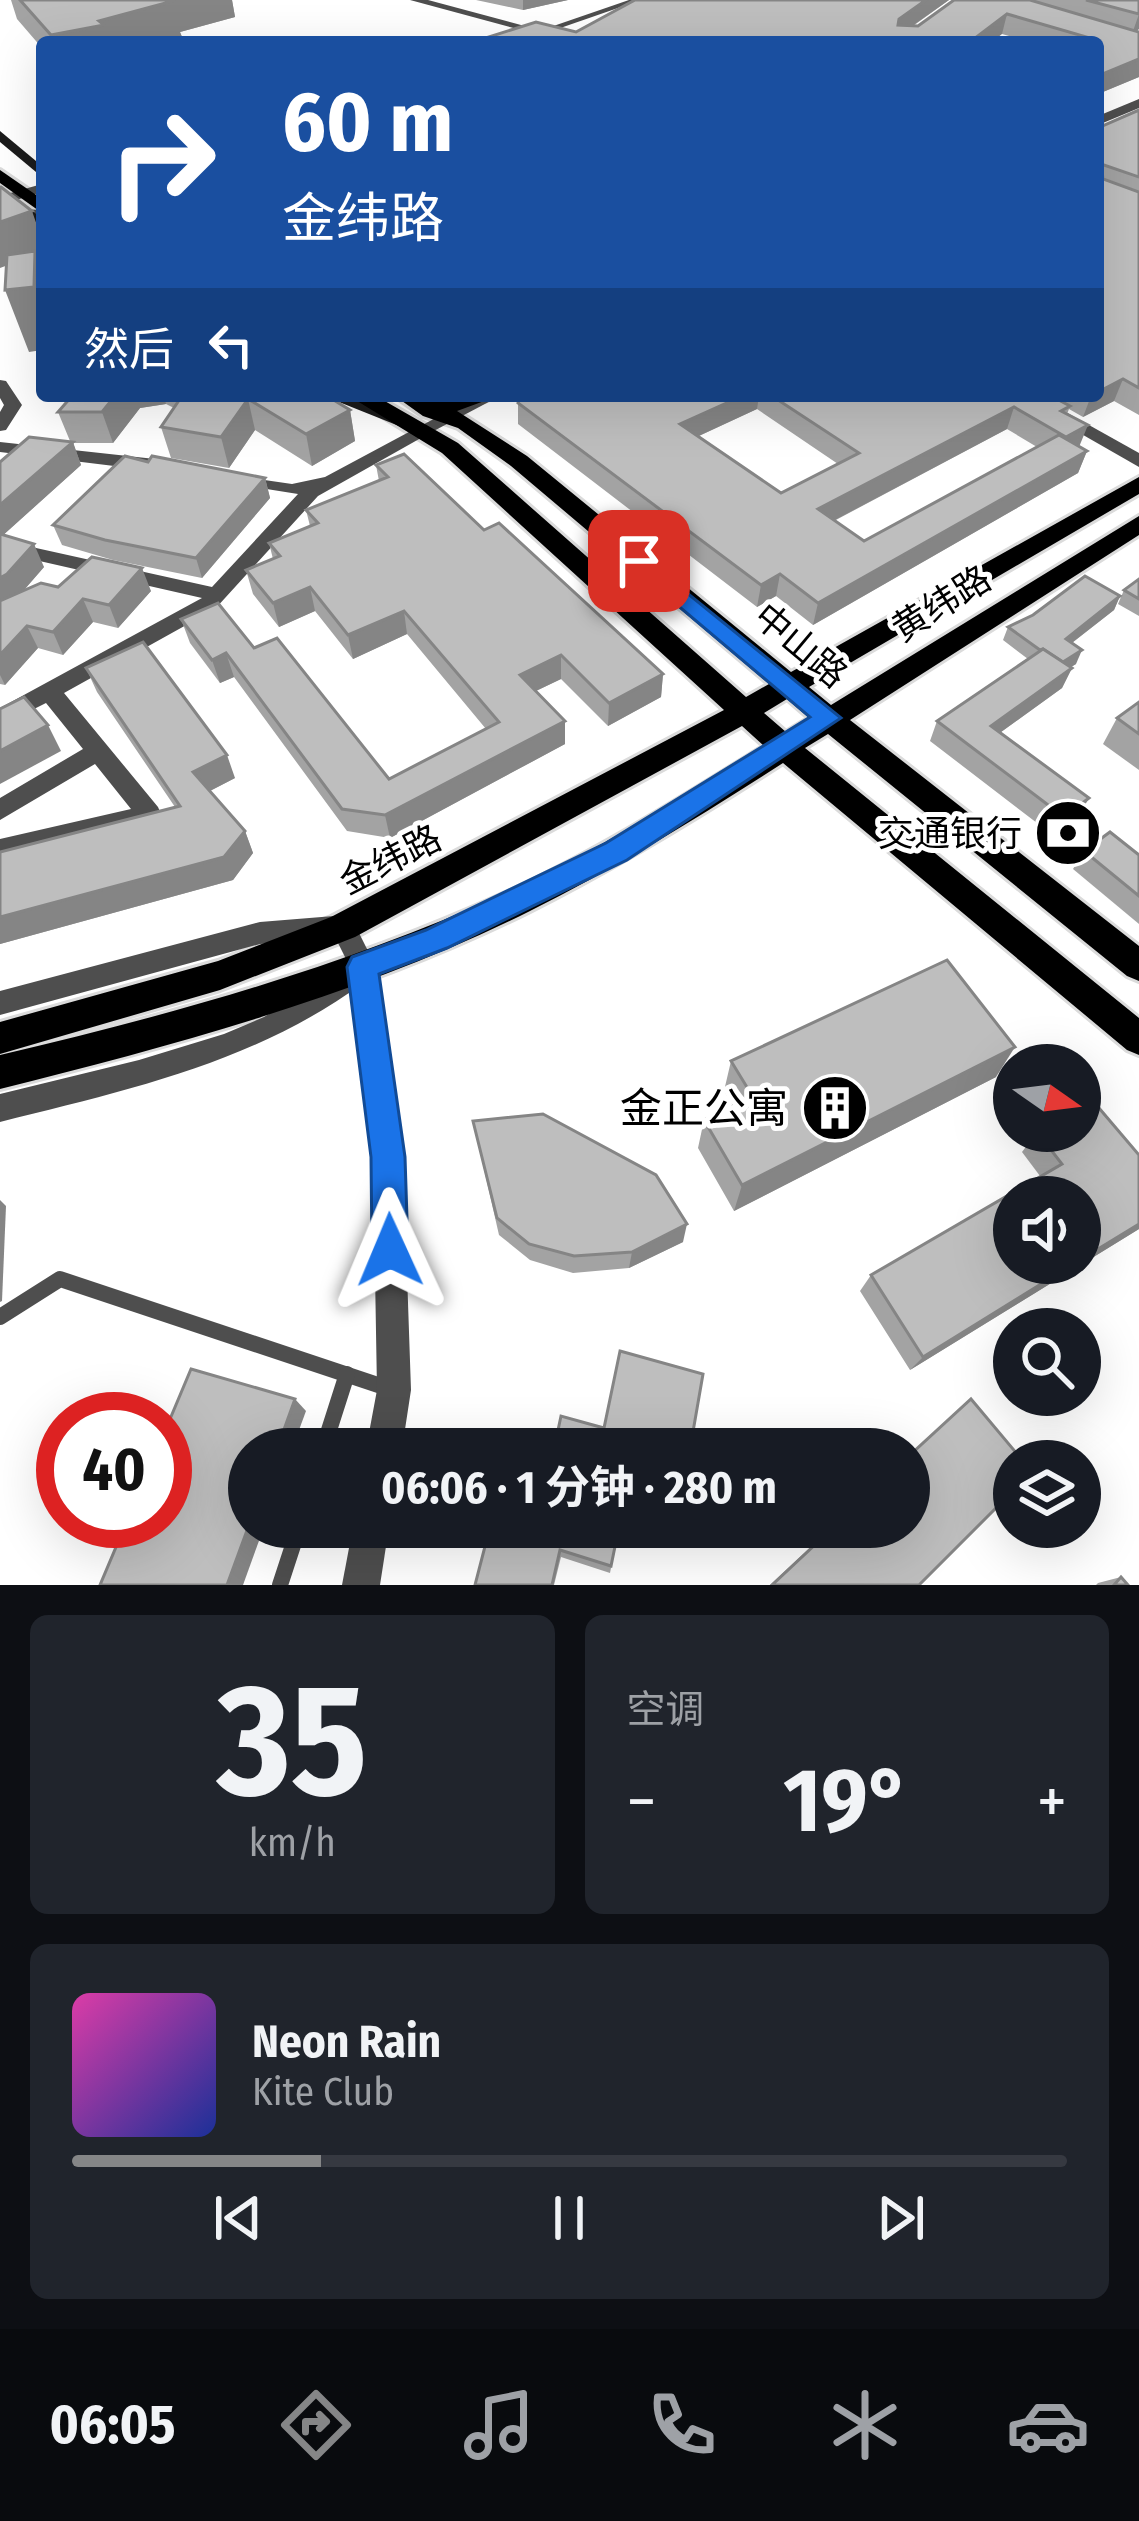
<!DOCTYPE html>
<html lang="zh">
<meta charset="utf-8">
<style>
body{margin:0;font-family:"Fira Sans Condensed","Noto Sans SC",sans-serif;background:#20242c;color:#f1f3f6;height:100vh;display:flex;flex-direction:column;font-size:45px;white-space:nowrap}
*{box-sizing:border-box;margin:0}
p{font-size:39px;color:#9ea1a6}
.icon{flex:none;width:66px;height:66px;fill:none;stroke:currentColor;stroke-width:2;stroke-linecap:round;stroke-linejoin:round}
.map{position:relative;height:1585px;overflow:hidden}
.drawer{display:flex;flex-direction:column;gap:30px;padding:30px;background:#0d0f14;flex:1}
.drawer>*{flex:none}
.banner{position:absolute;left:36px;top:36px;width:1068px;height:366px;border-radius:12px;box-shadow:0 12px 48px #0002;background:#1a4fa0;color:#fff;overflow:hidden}
.needle{width:78px;rotate:104deg}
.controls{position:absolute;left:993px;top:1044px;display:grid;gap:24px}
.controls a{display:grid;place-items:center;width:108px;height:108px;border-radius:50%;background:#171b24;box-shadow:0 12px 48px #0002;font-size:60px}
.speed{position:absolute;left:36px;top:1392px;display:flex;gap:24px;font-size:60px;font-weight:700;text-align:center}
.speed>*{display:grid;place-content:center;width:156px;height:156px;border-radius:50%;background:#171b24;box-shadow:0 12px 48px #0002;line-height:1}
.speed .limit{border:18px solid #d22;background:#fff;color:#111}
.pin{position:absolute;display:grid;place-items:center;width:102px;height:102px;color:#fff;margin:-51px;border-radius:24px;box-shadow:0 6px 18px #0006}
.me{position:absolute;width:132px;margin:-66px;rotate:359deg;stroke-linejoin:round;filter:drop-shadow(0 0 9px #0008)}
.turn{display:flex;align-items:center;gap:42px;height:252px;padding:0 48px;font-size:54px}
.turn .icon{width:156px;height:156px;stroke-width:2.5}
.turn b{display:block;font-size:84px;line-height:102px}
.then{display:flex;align-items:center;height:114px;padding:0 48px;background:#0003;gap:24px;font-size:45px}
.big{font-size:90px;font-weight:700;line-height:1.1}
.drawer .card{flex:1;display:flex;flex-direction:column;justify-content:center;gap:18px;min-width:0;padding:0 42px;border-radius:18px;background:#20242c}
.drawer .dial{align-items:center;gap:0}
.dial b{font-size:156px;line-height:1}
.song{display:flex;align-items:center;gap:36px}
.cover{width:144px;height:144px;border-radius:18px;background:linear-gradient(135deg,hsl(320 70% 55%),hsl(230 70% 35%))}
.played{height:12px;border-radius:6px;background:linear-gradient(90deg,#858687 25%,#363941 25%)}
.keys{display:flex;justify-content:space-around;direction:ltr}
.heat{display:flex;justify-content:space-between;align-items:center;font-size:66px;direction:ltr}
.drawer .tiles{flex:1;display:grid;gap:30px;grid-template-columns:1fr 1fr}
.card:last-child{grid-column:span 2}
.trip{position:absolute;left:228px;top:1428px;width:702px;height:120px;border-radius:60px;background:#171b24;box-shadow:0 12px 48px #0002;font-weight:700;line-height:120px;text-align:center}
.tabs{display:flex;height:192px;justify-content:space-around;align-items:center;background:#090b0e;color:#9ea1a6}
.tabs .icon{width:84px;height:84px}
.tabs .on{color:#858687}
.tabs b{font-size:54px;color:#f1f3f6}
.map>svg:first-child{display:block}
.lines{fill:none;stroke-linecap:round;stroke-linejoin:round}
.primary-casing{stroke:#dbdbdb;stroke-width:6}
.service{stroke:#4e4e4e;stroke-width:16}
.pedestrian{fill:#4e4e4e;fill-rule:evenodd}
.minor{fill:#4e4e4e;fill-rule:evenodd}
.tertiary{fill:#4e4e4e;fill-rule:evenodd}
.secondary{fill:#1b1b1b;fill-rule:evenodd}
.primary{fill:#000;fill-rule:evenodd}
.wall{fill:#a3a3a3;fill-rule:evenodd}
.shaded-wall{fill:#858585}
.building{fill:#bebebe;stroke:#858585;stroke-width:3}
.route{fill:#1a73e8;stroke:#114b97;stroke-width:3}
.labels{text-anchor:middle;stroke-width:10;stroke-linejoin:round;paint-order:stroke}
.street-label{font-size:36px;fill:#000;stroke:#fff}
.poi-label{font-size:36px;fill:#000;stroke:#fff;text-anchor:end}
.near-poi-label{font-size:42px;fill:#000;stroke:#fff;text-anchor:end}
</style>
<div class="map">
<svg width="1139" height="1585" viewBox="0 0 1139 1585">
<rect width="100%" height="100%" fill="#fff"/>
<g class="lines">
<g class="primary-casing">
<g id="primary">
<path d="M0 170 42 199V213L0 183Z"/>
<path d="M349 396H376L458 443 746 697 769 684 511 466 458 428 423 416 395 396C411 396 422 399 436 401 449 404 481 396 498 396L457 411 527 456 791 672 1139 477V494L809 687 831 705 1139 516V535L850 720 1139 946V981L1127 976 828 734 805 748 1139 1018V1055L1127 1050 783 763C701 816 618 867 530 911 364 994 179 1044 0 1089V1055C171 1015 343 967 503 894 594 853 679 799 764 746L742 726 355 937 220 990 0 1054V1022L218 961 331 917 724 710 442 453ZM787 699 809 718 786 732 764 713Z"/>
</g>
</g>
<g class="service">
<path d="M0 1317 60 1279 390 1389"/>
<path d="M323 1449 347 1374"/>
<path d="M280 1585 299 1527"/>
</g>
<path class="pedestrian" d="M629 0H641L543 34 536 32Z"/>
<g class="minor">
<path d="M0 380 6 381 22 405 6 430 0 431V412L4 405 0 398Z"/>
<path d="M1015 396H1037L1139 453V467Z"/>
<path d="M422 425 428 426V434L318 496 215 609 64 693 158 807 161 814 158 821 0 859V839L131 809 95 764 0 820V798L83 749 46 703 0 726V708L202 598 0 552V540L212 587 298 494 230 483V475L292 484 325 477Z"/>
<path d="M0 442 155 459 164 465 155 471 0 452Z"/>
<path d="M334 916 343 919 347 927 343 935 334 938 260 944 0 1015V991L260 922Z"/>
<path d="M353 963 363 967 367 975 363 983C254 1063 128 1090 0 1122V1094L139 1060 224 1034 264 1017Z"/>
</g>
<g class="tertiary">
<path d="M410 0H428L584 42H565Z"/>
<path d="M1139 99V108L1098 125V116Z"/>
<path d="M42 184V192L0 205V196Z"/>
<path d="M0 208 42 210V218L2 216Z"/>
<path d="M477 396H500L428 434 422 435 413 430Z"/>
<path d="M343 916 352 919 376 967 403 1157 411 1390 402 1449H366L377 1390 373 1157 350 967 330 927 334 919Z"/>
<path d="M353 1527H389L380 1585H342Z"/>
</g>
<g class="secondary">
<path d="M0 131 42 166V177L0 142Z"/>
<path d="M0 189 42 218V229L0 200Z"/>
<path d="M324 396H349L424 426 415 431 409 430Z"/>
</g>
<use href="#primary" class="primary"/>
</g>
<g class="wall">
<path d="M11 0H232L235 17 180 32 182 37 164 42H42V48L17 19Z"/>
<path d="M476 0H568L523 10Z"/>
<path d="M635 0H949L913 26H918L954 0H1139V29L1136 31 1139 32V77L1098 94V42H1031L1002 34 576 32Z"/>
<path d="M1139 110V415L1114 401 1083 417 1069 409 1067 414 1079 447 1087 451 1078 473 813 625 776 596 757 607 518 424V403L520 396H1098V128ZM757 409 838 464 781 493 699 436ZM1007 429 1037 447 864 541 834 521Z"/>
<path d="M72 396H327L350 410 355 441 312 466 255 430 229 468 171 458 161 427 174 408 166 404 140 408 113 443H73L81 465 3 535 44 567 23 591 58 587 151 591 118 628 93 622 63 655 38 648 5 685 0 684V462L70 441 58 412Z"/>
<path d="M148 462 265 478 270 498 202 578 113 560 62 545 53 525Z"/>
<path d="M376 465 484 530 663 674 661 697 608 726 561 679 536 691 565 721V744L390 838 347 831 234 677 220 683 190 643 181 619 254 648 389 779 486 729 407 634 353 659 315 611 279 627 253 594 246 570 273 559 269 543 310 526 306 510 379 481Z"/>
<path d="M1139 579V616L1118 604 1124 590Z"/>
<path d="M1120 596 1114 610 1072 643 1076 664 1070 667 1072 668 1062 688 1001 732 1078 817 1054 836 930 741 937 721 1028 659 1003 640 1008 627Z"/>
<path d="M86 668 235 778 210 791 245 831 253 853 233 880 0 944V852L175 807 97 692Z"/>
<path d="M1139 702V770L1103 744 1117 718Z"/>
<path d="M1084 851 1139 855V924L1073 869Z"/>
<path d="M731 1061 996 1077 734 1211 698 1148 704 1120 733 1106 724 1091Z"/>
<path d="M473 1121 683 1242 629 1268 573 1273 530 1260 499 1235Z"/>
<path d="M1037 1132 1139 1155V1229L910 1370 860 1291 871 1275 1040 1176 1022 1152Z"/>
<path d="M971 1399 919 1585H770L832 1527H909V1455Z"/>
<path d="M619 1527 610 1573 561 1557 554 1585H475L534 1531Z"/>
<path d="M1121 1577 1128 1585H1096L1098 1583Z"/>
</g>
<g class="shaded-wall">
<path d="M167 0H232L235 17 180 32 182 37 164 42H53L51 35Z"/>
<path d="M523 0H568L523 10Z"/>
<path d="M926 0H949L895 38 899 19Z"/>
<path d="M1007 14 1002 34 992 42H970Z"/>
<path d="M1139 14V29L1132 34Z"/>
<path d="M1139 59V77L1098 94V76Z"/>
<path d="M32 211 42 240V253L37 255 42 270V350L29 352 5 290 35 255 0 268V222Z"/>
<path d="M1123 379 1114 401 1083 417 1091 396H1098V392Z"/>
<path d="M115 396H164L166 404 140 408 113 443 102 412Z"/>
<path d="M742 396H759L757 409 679 445 680 424Z"/>
<path d="M248 399 255 430 229 468 221 437Z"/>
<path d="M1014 407 1007 429 814 531 818 509Z"/>
<path d="M350 410 355 441 312 466 306 434Z"/>
<path d="M1088 425 1079 447 1057 459 1066 437Z"/>
<path d="M73 442 81 465 0 538V505Z"/>
<path d="M1087 451 1078 473 813 625 818 603Z"/>
<path d="M265 478 270 498 202 578 196 558Z"/>
<path d="M34 544 44 567 18 597 0 607V578Z"/>
<path d="M142 568 151 591 118 628 109 605Z"/>
<path d="M780 574 776 596 757 607 761 585Z"/>
<path d="M310 587 315 611 279 627 273 603Z"/>
<path d="M1120 596 1114 610 1060 652 1066 639Z"/>
<path d="M83 599 93 622 63 655 53 632Z"/>
<path d="M404 611 407 634 353 659 348 635Z"/>
<path d="M27 626 38 648 5 685 0 675V655Z"/>
<path d="M1082 650 1076 664 1054 678 1060 664Z"/>
<path d="M226 653 234 677 220 683 212 660Z"/>
<path d="M561 655V679L521 698 520 675Z"/>
<path d="M1072 668 1062 688 983 745 991 726Z"/>
<path d="M663 674 661 697 608 726 609 703Z"/>
<path d="M565 721V744L390 838 385 815Z"/>
<path d="M48 725 61 751 0 784V751Z"/>
<path d="M227 755 235 778 202 795 193 772Z"/>
<path d="M1089 798 1078 817 1054 836 1064 817Z"/>
<path d="M245 831 253 853 233 880 0 944V917Z"/>
<path d="M1015 1047 996 1077 734 1211 742 1185Z"/>
<path d="M0 1200 6 1206 2 1301 0 1302Z"/>
<path d="M687 1224 683 1242 629 1268 632 1252Z"/>
<path d="M1139 1224V1229L910 1370 923 1357 1075 1263H1080V1260Z"/>
<path d="M295 1399 306 1411 292 1449H277Z"/>
<path d="M249 1527H264L243 1585H227Z"/>
</g>
<g class="building">
<path d="M20 0H170L173 1 99 21 104 25 51 35Z"/>
<path d="M635 0H926L899 19 898 25 918 26 954 0H1030L1139 32V59L1098 76V42H1091L1097 40 1007 14 970 42H473L536 22 576 32Z"/>
<path d="M1086 0H1139V14Z"/>
<path d="M1139 110V177L1101 164 1103 179 1139 192V388L1123 379 1098 392V128Z"/>
<path d="M0 187H1L32 211 0 222Z"/>
<path d="M35 251 34 287 5 290 7 255Z"/>
<path d="M72 396H115L102 412H58Z"/>
<path d="M182 396H327L350 410 306 434 248 399 221 437 161 427Z"/>
<path d="M520 396H742L680 424 781 493 859 453 772 396H1051L1070 406 1061 411 1088 425 1066 437 1014 407 818 509 864 541 1059 435 1087 451 818 603 780 574 761 585 518 403Z"/>
<path d="M29 437 73 442 0 505V462Z"/>
<path d="M404 454 484 530 499 523 663 674 609 703 561 655 520 675 565 721 385 815 342 809 226 653 212 660 181 619 218 603 254 648 277 638 389 779 499 722 404 611 348 635 310 587 273 603 246 570 280 556 269 543 318 523 306 510 388 477 376 465Z"/>
<path d="M125 456 148 462 152 456 265 478 196 558 105 540 53 525Z"/>
<path d="M0 534 34 544 7 574 0 578Z"/>
<path d="M92 557 142 568 109 605 83 599 53 632 27 626 0 655V601L41 583 58 587Z"/>
<path d="M1085 576 1120 596 1066 639 1082 650 1063 662 1043 649 1040 650 1008 627 1033 615Z"/>
<path d="M1139 579V599L1124 590Z"/>
<path d="M143 642 227 755 193 772 245 831 224 857 0 917V852L180 806 86 668Z"/>
<path d="M1043 649 1072 668 991 726 1089 798 1064 817 937 721Z"/>
<path d="M24 697 48 725 0 751V709Z"/>
<path d="M1139 702V734L1117 718Z"/>
<path d="M1110 832 1139 855V896L1084 851Z"/>
<path d="M947 960 1015 1047 742 1185 704 1120 753 1097 731 1061Z"/>
<path d="M1093 1101 1139 1155V1224L1080 1260V1197H1014V1263H1075L923 1357 871 1275 1062 1164 1037 1132 1080 1131V1108Z"/>
<path d="M543 1114 656 1175 687 1224 632 1252 574 1256 529 1244 497 1218 473 1121Z"/>
<path d="M620 1351 703 1374 690 1449H554L561 1416 604 1428Z"/>
<path d="M191 1369 295 1399 277 1449H249V1525L227 1585H100L127 1521H165V1431Z"/>
<path d="M971 1399 1023 1461H1014V1490L919 1585H772L834 1527H909V1456Z"/>
<path d="M490 1527H521L534 1531 535 1527H619L611 1566 560 1550 552 1585H475Z"/>
<path d="M1121 1577 1128 1585H1114Z"/>
</g>
<path class="route" d="M639 554 841 718 627 860 447 948 379 974 405 1157 408 1250 403 1263 390 1268 378 1263 372 1250 371 1157 347 967 352 957 426 930 606 843 810 717 631 566 628 561Z"/>
<defs>
<g id="bank-disc" transform="scale(3.45)"><circle r="9.5" fill="#000" stroke="#fff"/><path d="M-6-4H6V4H-6ZM0-2.3a2.3 2.3 0 1 0 0 4.6a2.3 2.3 0 1 0 0-4.6Z" fill="#fff"/></g>
<g id="building-disc" transform="scale(3.45)"><circle r="9.5" fill="#000" stroke="#fff"/><path d="M-4-6H4V6H1V3H-1V6H-4ZM-2.5-4.3h1.7v1.8h-1.7ZM.8-4.3h1.7v1.8H.8ZM-2.5-1h1.7V.8h-1.7ZM.8-1h1.7V.8H.8Z" fill="#fff"/></g>
</defs>
<g fill-rule="evenodd">
<use href="#bank-disc" x="1068" y="833"/>
<use href="#building-disc" x="835" y="1108"/>
</g>
<g class="labels">
<g class="street-label">
<text transform="translate(941 603) rotate(-32)" y="13">黄纬路</text>
<text transform="translate(801 645) rotate(40)" y="13">中山路</text>
<text transform="translate(390 859) rotate(-27)" y="13">金纬路</text>
</g>
<g class="poi-label">
<text x="1022" y="846">交通银行</text>
</g>
<g class="near-poi-label">
<text x="788" y="1123">金正公寓</text>
</g>
</g>
</svg>
<div class="controls">
<a><svg class="needle" viewBox="-14 -14 28 28"><path d="M0-13l5 13h-10z" fill="#e53935"/><path d="M0 13l5-13h-10z" fill="#9ea1a6"/></svg></a>
<a><svg class="icon" aria-label="sound" viewBox="0 0 24 24"><path d="M4 9h4l5-4v14l-5-4H4zM17 9q2 3 0 6"/></svg></a>
<a><svg class="icon" aria-label="search" viewBox="0 0 24 24"><circle cx="10" cy="10" r="6"/><path d="M15 15l6 6"/></svg></a>
<a><svg class="icon" aria-label="layers" viewBox="0 0 24 24"><path d="M12 4l9 5-9 5-9-5zM3 14l9 5 9-5"/></svg></a>
</div>
<div class="speed"><div class="limit">40</div></div>
<div class="pin" style="left:639px;top:561px;background:#d93025"><svg class="icon" aria-label="arrive" viewBox="0 0 24 24"><path d="M6 21V4h12l-3 4 3 4H6"/></svg></div>
<svg class="me" style="left:390px;top:1250px" viewBox="-20 -20 40 40"><path d="M0-17L14 15 0 8-14 15z" fill="#1a73e8" stroke="#fff" stroke-width="4"/></svg>
<div class="trip">06:06 · 1 分钟 · 280 m</div>
<div class="banner">
<div class="turn"><svg class="icon" aria-label="right" viewBox="0 0 24 24"><path d="M7 20v-9h11M14 6l5 5-5 5"/></svg><div><b>60 m</b>金纬路</div></div>
<div class="then">然后<svg class="icon" aria-label="left" viewBox="0 0 24 24"><path d="M17 20v-9H6M10 6l-5 5 5 5"/></svg></div>
</div>
</div>
<section class="drawer">
<div class="tiles">
<div class="card dial"><b>35</b><p>km/h</p></div>
<div class="card"><p>空调</p>
<div class="heat"><a>−</a><b class="big">19°</b><a>+</a></div>
</div>
<div class="card">
<div class="song"><i class="cover"></i><div><b>Neon Rain</b><p>Kite Club</p></div></div>
<div class="played"></div>
<div class="keys"><svg class="icon" aria-label="previous" viewBox="0 0 24 24"><path d="M18 5L8 12l10 7zM5 5v14"/></svg><svg class="icon" aria-label="pause" viewBox="0 0 24 24"><path d="M8 5v14M16 5v14"/></svg><svg class="icon" aria-label="next" viewBox="0 0 24 24"><path d="M6 5l10 7-10 7zM19 5v14"/></svg></div>
</div>
</div>
</section>
<nav class="tabs">
<b>06:05</b>
<svg class="icon on" aria-label="directions" viewBox="0 0 24 24"><path d="M12 3l9 9-9 9-9-9zM9 14v-3h6M13 9l2 2-2 2"/></svg>
<svg class="icon" aria-label="music" viewBox="0 0 24 24"><path d="M9 18V5l10-2v13"/><circle cx="6" cy="18" r="3"/><circle cx="16" cy="16" r="3"/></svg>
<svg class="icon" aria-label="phone" viewBox="0 0 24 24"><path d="M5 4h4l2 5-3 2q2 4 5 5l2-3 5 2v4C11 20 4 13 5 4z"/></svg>
<svg class="icon" aria-label="climate" viewBox="0 0 24 24"><path d="M12 3v18M4 7l16 10M4 17L20 7"/></svg>
<svg class="icon" aria-label="car" viewBox="0 0 24 24"><path d="M5 17H2v-5l4-1 3-4h7l3 4 3 1v5h-3M9 17h6M6 11h13"/><circle cx="7" cy="17" r="2"/><circle cx="17" cy="17" r="2"/></svg>
</nav>
